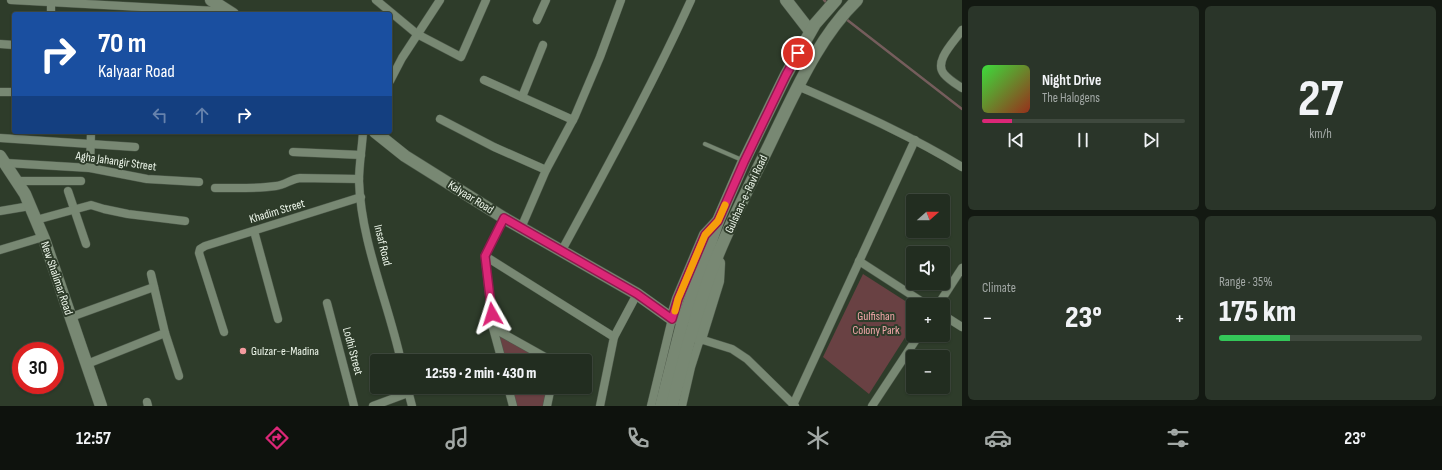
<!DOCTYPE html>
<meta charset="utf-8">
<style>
body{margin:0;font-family:"Sofia Sans Condensed",sans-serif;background:#2a3529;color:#f1f3f6;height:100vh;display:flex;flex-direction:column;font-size:15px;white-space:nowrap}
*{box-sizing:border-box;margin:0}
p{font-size:13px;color:#a2a8a5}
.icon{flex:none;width:22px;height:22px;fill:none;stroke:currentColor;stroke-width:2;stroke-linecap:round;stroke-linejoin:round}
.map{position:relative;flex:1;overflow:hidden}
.panel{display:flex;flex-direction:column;gap:6px;padding:6px;background:#131912;width:480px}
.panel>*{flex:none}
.banner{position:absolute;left:12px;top:12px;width:380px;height:122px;border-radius:4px;box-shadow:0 1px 3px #0004,0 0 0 1px #3f493e;background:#1a4fa0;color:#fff;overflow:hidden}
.needle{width:26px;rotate:69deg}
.controls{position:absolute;left:906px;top:194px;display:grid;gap:8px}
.controls a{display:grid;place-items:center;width:44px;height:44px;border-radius:4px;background:#222d20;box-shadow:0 1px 3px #0004,0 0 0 1px #3f493e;font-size:20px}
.speed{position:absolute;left:12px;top:342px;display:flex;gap:8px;font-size:20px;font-weight:700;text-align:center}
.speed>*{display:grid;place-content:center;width:52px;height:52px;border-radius:50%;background:#222d20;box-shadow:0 1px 3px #0004,0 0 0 1px #3f493e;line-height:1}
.speed .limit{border:6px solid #d22;background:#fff;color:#111}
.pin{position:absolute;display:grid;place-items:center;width:34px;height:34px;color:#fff;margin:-17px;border:2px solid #fff;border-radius:50%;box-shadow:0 1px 4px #0007}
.me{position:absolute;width:44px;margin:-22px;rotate:354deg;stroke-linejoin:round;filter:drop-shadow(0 0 3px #0008)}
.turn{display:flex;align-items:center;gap:14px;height:84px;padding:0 20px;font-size:18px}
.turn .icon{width:52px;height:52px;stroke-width:2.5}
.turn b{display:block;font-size:28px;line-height:34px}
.lanes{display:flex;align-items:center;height:38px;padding:0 20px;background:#0003;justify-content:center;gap:20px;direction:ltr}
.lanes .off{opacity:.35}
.big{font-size:30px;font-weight:800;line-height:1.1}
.panel .tile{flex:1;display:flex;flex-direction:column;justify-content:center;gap:6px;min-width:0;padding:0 14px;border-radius:6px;background:#2a3529}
.panel .dial{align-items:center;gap:0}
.dial b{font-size:52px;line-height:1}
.song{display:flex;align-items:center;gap:12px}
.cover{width:48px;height:48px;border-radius:6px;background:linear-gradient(135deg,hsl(120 70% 55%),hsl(10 70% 35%))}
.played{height:4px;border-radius:2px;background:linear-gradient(90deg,#db2777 15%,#3f493e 15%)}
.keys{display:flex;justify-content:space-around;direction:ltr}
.heat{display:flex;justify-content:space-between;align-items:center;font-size:22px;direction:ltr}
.charge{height:6px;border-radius:3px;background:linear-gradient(90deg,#34c759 35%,#3f493e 0)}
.panel .tiles{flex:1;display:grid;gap:6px;grid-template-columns:repeat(2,1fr)}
.trip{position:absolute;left:370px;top:354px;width:222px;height:40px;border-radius:4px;background:#222d20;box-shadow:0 1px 3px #0004,0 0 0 1px #3f493e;font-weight:800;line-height:40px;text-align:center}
.menu{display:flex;height:64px;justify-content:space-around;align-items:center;background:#0e120d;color:#a2a8a5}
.menu .icon{width:28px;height:28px}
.menu .current{color:#db2777}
.menu b{font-size:18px;color:#f1f3f6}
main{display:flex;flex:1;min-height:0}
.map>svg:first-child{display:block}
.park{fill:#694143}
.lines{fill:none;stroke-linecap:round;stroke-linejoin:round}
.stream{stroke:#755d5c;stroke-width:2.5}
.lane-casing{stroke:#4e5a4b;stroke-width:5}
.street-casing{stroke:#4e5a4b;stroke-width:9}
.secondary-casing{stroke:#4e5a4b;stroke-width:13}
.lane{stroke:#788873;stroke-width:4}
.street{stroke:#788873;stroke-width:8}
.secondary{stroke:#788873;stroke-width:12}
.route-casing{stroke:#8e194d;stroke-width:10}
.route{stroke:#db2777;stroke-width:7}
.slow{stroke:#f59e0b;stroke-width:7}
.poi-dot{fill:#f49b9f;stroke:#2e3c2a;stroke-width:1.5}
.labels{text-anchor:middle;stroke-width:4;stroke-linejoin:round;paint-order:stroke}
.street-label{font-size:12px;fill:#eff8ec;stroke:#2e3c2a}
.park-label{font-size:12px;fill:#f4a8ab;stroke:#2e3c2a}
.poi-label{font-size:12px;fill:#eff8ec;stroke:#2e3c2a;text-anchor:start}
</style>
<main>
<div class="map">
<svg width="962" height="406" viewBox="0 0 962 406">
<rect width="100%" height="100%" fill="#2e3c2a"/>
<g class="park">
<path d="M863 274 913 306V325L869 394 823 357Z"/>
<path d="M493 328 552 361H502Z"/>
<path d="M508 387H551L547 406H513Z"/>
</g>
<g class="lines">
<g class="stream">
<path d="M824 0 828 4"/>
<path d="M846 19 962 109"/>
</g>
<g class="lane-casing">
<path id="lane" d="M705 144 742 160"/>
</g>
<g class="street-casing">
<g id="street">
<path d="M11 0 216 11 221 5"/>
<path d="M376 0 417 34 461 57 486 0"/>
<path d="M51 14V0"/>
<path d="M537 20 546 0"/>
<path d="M962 30C955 41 933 61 944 74 949 80 956 84 962 88"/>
<path d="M0 44 14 45"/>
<path d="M484 80 573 120"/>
<path d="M390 81 402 58 440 0"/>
<path d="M798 86C854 111 910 135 962 167"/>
<path d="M0 92H14"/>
<path d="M522 97 543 45"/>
<path d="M440 119 494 147 546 170"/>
<path d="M363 132C362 148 359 165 359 181 361 242 388 302 401 361"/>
<path d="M0 138 135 147"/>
<path d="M293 152 361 155"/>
<path d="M6 163 90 168 147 179 199 182"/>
<path d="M90 168 91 132"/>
<path d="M17 181H81"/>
<path d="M215 188C235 188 256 189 276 186 285 185 291 179 300 178L359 179"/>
<path d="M68 191 86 244"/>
<path d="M0 211 30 206"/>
<path d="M36 220 91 205 104 209 128 214 185 221"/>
<path d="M521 228 546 170 575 116 600 57 621 0"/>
<path d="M254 231 278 319"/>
<path d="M0 250 43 237"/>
<path d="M561 252C606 169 652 86 691 0"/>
<path d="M485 256 614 337 600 406"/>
<path d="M859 261 927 305"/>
<path d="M151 274 165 333 179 376"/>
<path d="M327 303 354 406"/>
<path d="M938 305 962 268"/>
<path d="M943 315 962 327"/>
<path d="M71 317 154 287"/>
<path d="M493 328 552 361"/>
<path d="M224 332 199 253 200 249 205 246 361 197"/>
<path d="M614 337 637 294"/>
<path d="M502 361 493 328 485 256 504 218"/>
<path d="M87 364 165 333"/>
<path d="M407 387 412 406"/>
<path d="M508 387 513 406"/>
<path d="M147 402 148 406"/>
<path d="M793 405 915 140"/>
<path d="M373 406 408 393"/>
<path d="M547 406 551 387"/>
<path d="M651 406 672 319"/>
<path d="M682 406 691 367 700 339 732 349 747 359 795 406"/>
<path d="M872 406 919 335"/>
</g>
</g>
<g class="secondary-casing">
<g id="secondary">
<path d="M211 0 233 14"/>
<path d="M786 0 810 31"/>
<path d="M375 132 405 156 504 218 637 294 672 319 678 299 705 235 718 221"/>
<path d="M0 156 25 194 44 239 101 406"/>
<path d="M700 339 718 281 719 263"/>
<path d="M661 406 682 324 718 221 744 161 786 75 815 24 836 0"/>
<path d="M672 406C683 361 695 316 711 272 729 224 754 178 776 131 798 86 820 36 857 0"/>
</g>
</g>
<use href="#lane" class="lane"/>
<use href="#street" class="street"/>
<use href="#secondary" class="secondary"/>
</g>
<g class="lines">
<g class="route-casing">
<path id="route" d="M492 314 485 256 504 218 637 294 672 319 678 299 705 235 718 221 744 162 786 75 798 53"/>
</g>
<use href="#route" class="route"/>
<path class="slow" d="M675 311 678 299 705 235 718 221 725 205"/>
</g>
<circle class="poi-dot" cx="243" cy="351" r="4"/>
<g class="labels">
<g class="street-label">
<text transform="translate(116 161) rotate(8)" y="4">Agha Jahangir Street</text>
<text transform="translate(746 194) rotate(-65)" y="4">Gulshan-e-Ravi Road</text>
<text transform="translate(471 197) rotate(32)" y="4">Kalyaar Road</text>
<text transform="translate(277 211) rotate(-17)" y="4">Khadim Street</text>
<text transform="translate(383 245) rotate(76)" y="4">Insaf Road</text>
<text transform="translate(57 278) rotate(71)" y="4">New Shalimar Road</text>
<text transform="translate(353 351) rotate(75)" y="4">Lodhi Street</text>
</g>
<g class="park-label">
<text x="876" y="320">Gulfishan<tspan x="876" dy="14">Colony Park</tspan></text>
</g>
<g class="poi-label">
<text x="251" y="355">Gulzar-e-Madina</text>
</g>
</g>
</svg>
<div class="controls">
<a><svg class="needle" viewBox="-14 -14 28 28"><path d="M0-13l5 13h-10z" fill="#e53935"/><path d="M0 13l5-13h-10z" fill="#a2a8a5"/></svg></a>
<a><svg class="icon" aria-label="sound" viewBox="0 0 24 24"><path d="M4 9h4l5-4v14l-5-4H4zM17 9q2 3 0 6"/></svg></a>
<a>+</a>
<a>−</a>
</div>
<div class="speed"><div class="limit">30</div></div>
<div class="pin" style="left:798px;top:53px;background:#d93025"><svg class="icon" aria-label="arrive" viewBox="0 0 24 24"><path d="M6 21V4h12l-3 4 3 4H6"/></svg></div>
<svg class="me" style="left:492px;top:314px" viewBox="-20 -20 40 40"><path d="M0-17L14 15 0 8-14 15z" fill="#db2777" stroke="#fff" stroke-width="4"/></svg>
<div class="trip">12:59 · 2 min · 430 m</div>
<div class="banner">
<div class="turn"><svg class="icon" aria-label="right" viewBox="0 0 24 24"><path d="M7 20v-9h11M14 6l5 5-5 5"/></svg><div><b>70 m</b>Kalyaar Road</div></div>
<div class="lanes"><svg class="icon off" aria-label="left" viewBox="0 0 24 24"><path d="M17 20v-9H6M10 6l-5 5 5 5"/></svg><svg class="icon off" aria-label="ahead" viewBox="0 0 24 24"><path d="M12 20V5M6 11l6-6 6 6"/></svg><svg class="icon" aria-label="right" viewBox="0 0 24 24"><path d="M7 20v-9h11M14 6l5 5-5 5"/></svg></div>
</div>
</div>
<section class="panel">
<div class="tiles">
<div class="tile">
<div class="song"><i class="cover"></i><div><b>Night Drive</b><p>The Halogens</p></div></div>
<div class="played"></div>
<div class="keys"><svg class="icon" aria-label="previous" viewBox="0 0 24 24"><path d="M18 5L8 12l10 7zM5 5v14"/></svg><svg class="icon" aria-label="pause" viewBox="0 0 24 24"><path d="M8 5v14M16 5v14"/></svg><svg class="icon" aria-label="next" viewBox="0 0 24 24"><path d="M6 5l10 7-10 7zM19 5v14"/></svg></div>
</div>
<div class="tile dial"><b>27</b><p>km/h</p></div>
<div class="tile"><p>Climate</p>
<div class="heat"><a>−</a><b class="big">23°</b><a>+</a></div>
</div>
<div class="tile"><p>Range · 35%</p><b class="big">175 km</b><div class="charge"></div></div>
</div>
</section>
</main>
<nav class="menu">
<b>12:57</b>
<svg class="icon current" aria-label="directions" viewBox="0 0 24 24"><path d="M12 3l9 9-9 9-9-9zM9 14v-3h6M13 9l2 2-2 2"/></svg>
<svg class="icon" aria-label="music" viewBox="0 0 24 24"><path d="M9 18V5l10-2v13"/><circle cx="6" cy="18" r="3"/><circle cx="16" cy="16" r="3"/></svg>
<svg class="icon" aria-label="phone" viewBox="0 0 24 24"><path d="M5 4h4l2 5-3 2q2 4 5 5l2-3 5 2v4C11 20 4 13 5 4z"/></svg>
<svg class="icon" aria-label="climate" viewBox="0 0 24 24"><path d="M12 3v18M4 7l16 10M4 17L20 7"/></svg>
<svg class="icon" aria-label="car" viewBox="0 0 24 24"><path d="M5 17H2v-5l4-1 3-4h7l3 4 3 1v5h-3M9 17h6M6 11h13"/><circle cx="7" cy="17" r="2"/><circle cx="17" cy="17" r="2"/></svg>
<svg class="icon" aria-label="filters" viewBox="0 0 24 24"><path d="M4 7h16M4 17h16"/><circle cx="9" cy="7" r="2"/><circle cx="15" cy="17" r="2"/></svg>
<b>23°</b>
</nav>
